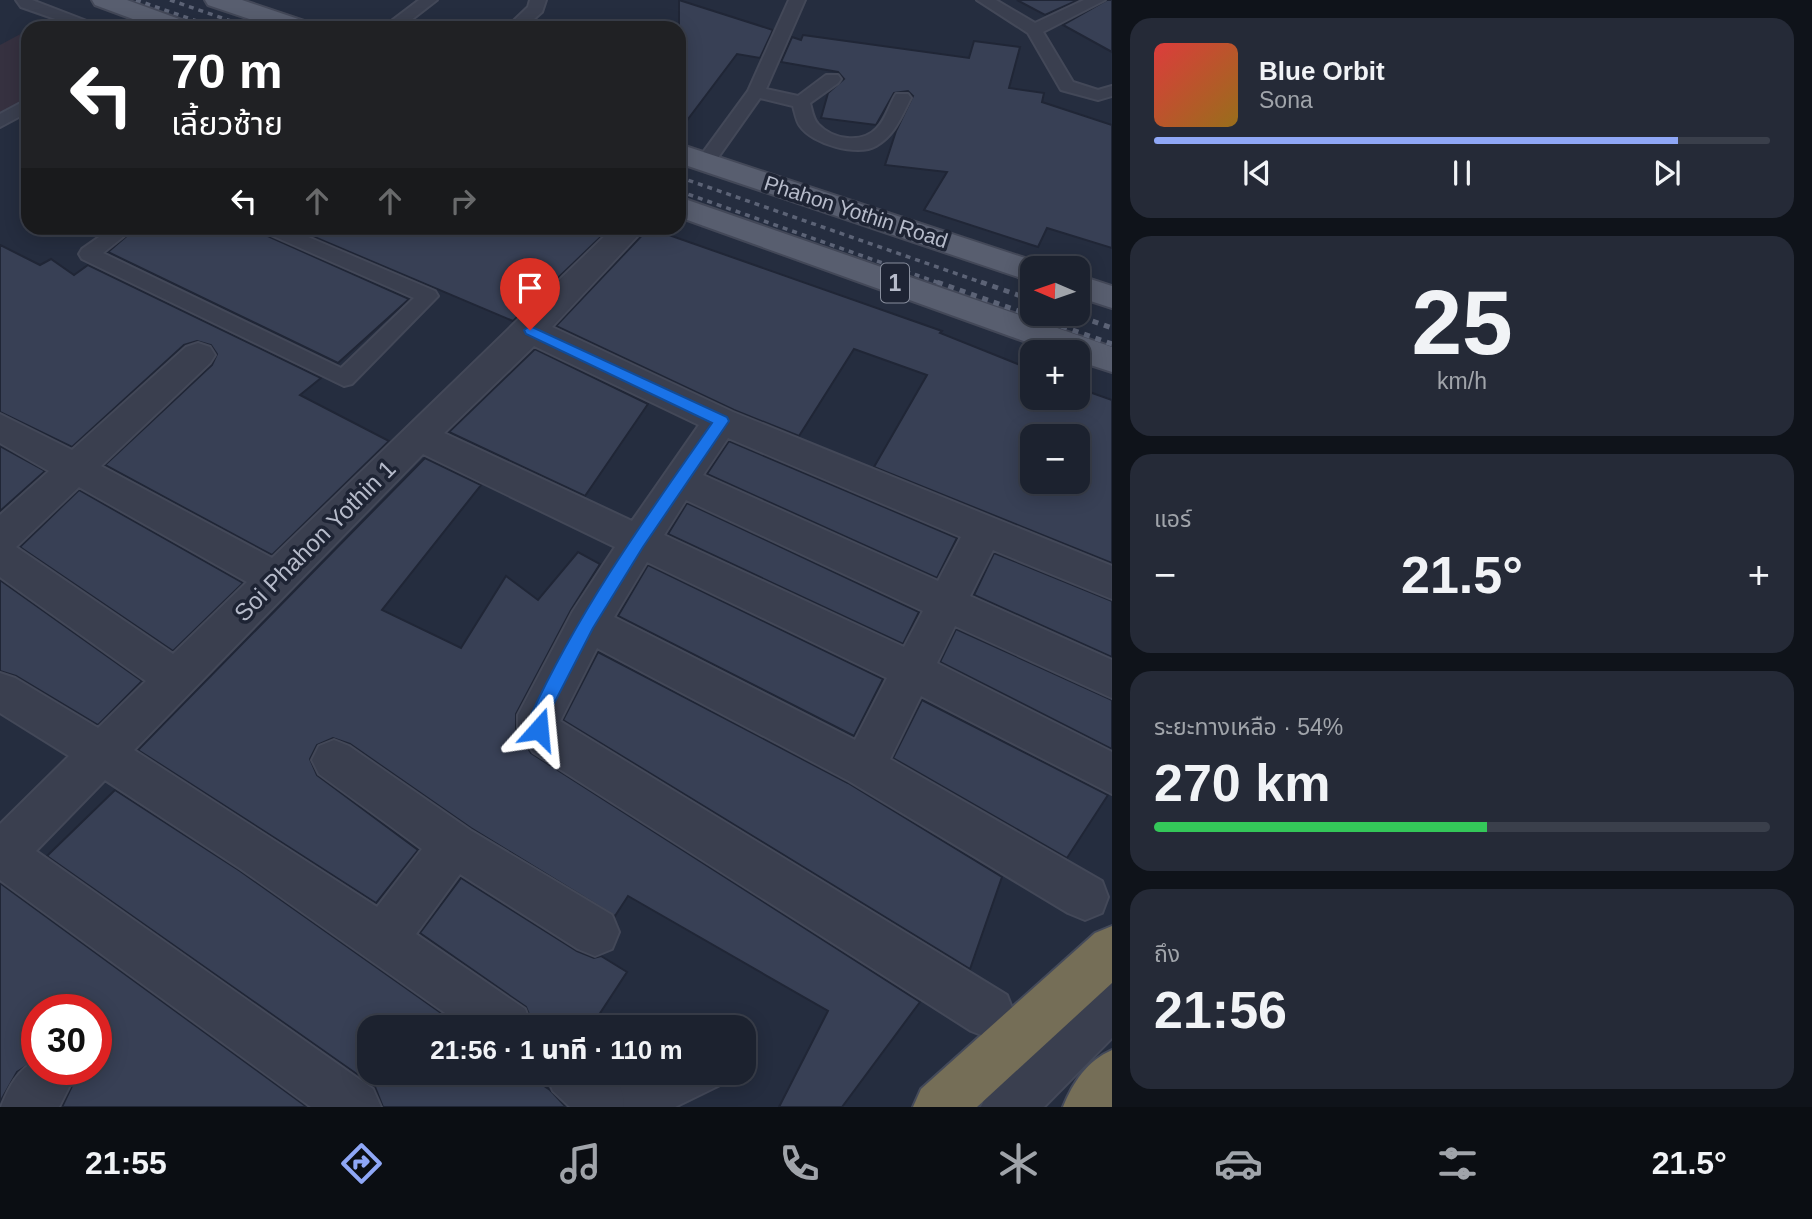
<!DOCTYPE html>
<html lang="th">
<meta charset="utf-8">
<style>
body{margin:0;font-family:Helvetica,"Noto Sans Thai",sans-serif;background:#252a37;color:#f1f3f6;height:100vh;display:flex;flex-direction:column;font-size:26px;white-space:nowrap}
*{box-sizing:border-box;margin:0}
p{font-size:23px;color:#a0a4aa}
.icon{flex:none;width:38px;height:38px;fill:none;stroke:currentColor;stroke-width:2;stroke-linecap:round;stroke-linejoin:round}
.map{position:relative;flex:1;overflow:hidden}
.details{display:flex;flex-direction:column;gap:18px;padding:18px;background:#0f131a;width:700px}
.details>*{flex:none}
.guide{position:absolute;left:21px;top:21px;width:665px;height:214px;border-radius:21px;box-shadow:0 4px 18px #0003,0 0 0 2px #3a3f4b;background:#202124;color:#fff;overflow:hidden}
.needle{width:46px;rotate:272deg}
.fabs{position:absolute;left:1020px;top:256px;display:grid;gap:14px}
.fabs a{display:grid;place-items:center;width:70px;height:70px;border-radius:14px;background:#1c222f;box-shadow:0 4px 18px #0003,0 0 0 2px #3a3f4b;font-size:35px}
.speed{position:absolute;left:21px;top:994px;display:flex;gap:14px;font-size:35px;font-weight:700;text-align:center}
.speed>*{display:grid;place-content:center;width:91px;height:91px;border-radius:50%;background:#1c222f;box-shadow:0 4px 18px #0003,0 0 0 2px #3a3f4b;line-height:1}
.speed .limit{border:10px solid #d22;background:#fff;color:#111}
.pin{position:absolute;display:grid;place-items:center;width:60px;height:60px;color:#fff;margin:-72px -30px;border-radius:50% 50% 50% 0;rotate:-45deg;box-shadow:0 0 7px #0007}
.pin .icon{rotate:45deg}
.me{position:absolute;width:77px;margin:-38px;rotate:18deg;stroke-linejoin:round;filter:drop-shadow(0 0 5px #0008)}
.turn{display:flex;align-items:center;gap:24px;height:147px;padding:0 35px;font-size:32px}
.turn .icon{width:91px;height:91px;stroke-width:2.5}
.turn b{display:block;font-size:49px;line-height:60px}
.lanes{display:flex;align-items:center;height:66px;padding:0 35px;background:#0003;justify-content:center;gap:35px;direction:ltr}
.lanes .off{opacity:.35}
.big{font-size:52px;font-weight:800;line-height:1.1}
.details .card{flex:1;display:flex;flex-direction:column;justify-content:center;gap:10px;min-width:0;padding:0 24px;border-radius:21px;background:#252a37}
.details .dial{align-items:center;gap:0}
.dial b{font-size:91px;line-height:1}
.song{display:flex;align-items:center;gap:21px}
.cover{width:84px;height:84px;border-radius:10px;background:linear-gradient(135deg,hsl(0 70% 55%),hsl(40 70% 35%))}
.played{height:7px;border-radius:4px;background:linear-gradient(90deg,#8fa7f6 85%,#3a3f4b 85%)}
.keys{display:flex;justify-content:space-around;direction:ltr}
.heat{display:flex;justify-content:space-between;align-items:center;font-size:38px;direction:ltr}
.charge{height:10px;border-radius:5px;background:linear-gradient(90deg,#34c759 54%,#3a3f4b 0)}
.trip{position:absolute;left:357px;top:1015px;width:399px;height:70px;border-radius:21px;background:#1c222f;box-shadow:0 4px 18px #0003,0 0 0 2px #3a3f4b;font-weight:800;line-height:70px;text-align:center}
.tabs{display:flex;height:112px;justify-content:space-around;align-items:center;background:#0b0e13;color:#a0a4aa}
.tabs .icon{width:49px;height:49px}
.tabs .active{color:#8fa7f6}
.tabs b{font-size:32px;color:#f1f3f6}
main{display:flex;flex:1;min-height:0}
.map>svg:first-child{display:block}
.medical{fill:#363140}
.building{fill:#384055;stroke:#202636;stroke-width:2;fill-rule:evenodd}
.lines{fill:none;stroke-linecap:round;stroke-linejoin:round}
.service-casing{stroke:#434858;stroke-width:4}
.minor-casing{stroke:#434858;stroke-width:4}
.tertiary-casing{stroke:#434858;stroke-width:4}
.primary-casing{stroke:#434858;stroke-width:4}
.motorway-casing{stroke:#444a5a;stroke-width:4}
.service{fill:#3a3f4f;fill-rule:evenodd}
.minor{fill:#3a3f4f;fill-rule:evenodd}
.tertiary{fill:#3a3f4f;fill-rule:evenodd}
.primary{fill:#585e6f;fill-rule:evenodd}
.motorway{fill:#756e57;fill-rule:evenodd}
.rail-far1{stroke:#5c6376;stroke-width:3.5;stroke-dasharray:5 5;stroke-linecap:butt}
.rail{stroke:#5c6376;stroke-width:5;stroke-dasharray:6 6;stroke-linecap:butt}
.route{fill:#1a73e8;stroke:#114b97;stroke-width:2}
.labels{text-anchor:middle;stroke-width:7;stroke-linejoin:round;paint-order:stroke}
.far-street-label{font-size:21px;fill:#b6bbca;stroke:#1e2434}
.shield{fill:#1e2434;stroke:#888e9d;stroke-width:2}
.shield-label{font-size:23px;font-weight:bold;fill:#b6bbca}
.street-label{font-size:24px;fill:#b6bbca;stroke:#1e2434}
</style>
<main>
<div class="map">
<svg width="1112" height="1107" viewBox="0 0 1112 1107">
<rect width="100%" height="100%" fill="#252d3f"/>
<path class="medical" d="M28 30V97L0 115V45Z"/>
<g class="building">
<path d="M679 0 773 30 760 58 737 54 679 131Z"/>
<path d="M1017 0H1078L1045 15Z"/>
<path d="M1107 0H1112V52L1063 25Z"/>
<path d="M803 35 969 58 974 41 1020 47 1009 88 1044 93 1042 102 1112 125V248L1047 228 1038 247 924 210 947 172 885 165 896 131 913 96 908 91 894 93 876 125 821 118 828 93 844 79 838 72 781 62 792 37 801 40Z"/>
<path d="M136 228H259L263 234 409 299 338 363 108 252Z"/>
<path d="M293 228H610L513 321Z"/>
<path d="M649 228 942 331 940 333 1025 367 1032 371V397H1078V388L1112 400V563L874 467 927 375 854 349 799 436 734 410 556 326ZM1032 436H1078V481H1032Z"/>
<path d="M0 245 40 265 51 259 74 275 88 265 321 378 300 395 389 441 272 555 105 465 212 365 217 354 211 345 197 341 184 345 72 447 0 412Z"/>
<path d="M535 349 648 404 585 496 449 432Z"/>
<path d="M729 441 957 538 937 578 707 474Z"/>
<path d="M0 446 45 471 0 511Z"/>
<path d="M425 458 481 485 382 610 461 648 506 576 538 600 578 552 600 564 571 610 516 714V730L531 753 920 1002 842 1107H779L828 1011 628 896 615 916 471 828 350 744 333 738 317 745 310 759 317 775 418 850 376 903 138 750Z"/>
<path d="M79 490 243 583 173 651 20 547Z"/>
<path d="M687 503 919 612 903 644 668 534Z"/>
<path d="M994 553 1112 601V657L974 595Z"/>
<path d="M648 565 883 679 854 736 618 616Z"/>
<path d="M0 580 142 681 98 725 16 676 0 671Z"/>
<path d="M956 629 1112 700V749L940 662Z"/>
<path d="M598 652 848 783 1002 877 970 969 563 720Z"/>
<path d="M922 700 1108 795 1067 858 893 758Z"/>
<path d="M115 790 240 871 461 1027H369V1073H525L550 1090 566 1107H383L375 1087 47 856Z"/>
<path d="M461 878 577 951 594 958 601 956 627 972 591 1027H534L526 1007 420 933Z"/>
<path d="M0 883 307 1107H62L73 1084 68 1069H96V1010H37V1059L17 1072 0 1102Z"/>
</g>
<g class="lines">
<g class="service-casing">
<g id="service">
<path d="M16 0H32L105 28H81L21 7Z"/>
<path d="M419 0H437L401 28H382Z"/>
<path d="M530 0H546L542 12 524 28H506L528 7Z"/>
<path d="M789 0H805L766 89 798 96 826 75H838L841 79 838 83 810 103C812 110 813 119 818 124 833 140 862 144 877 128 886 119 889 105 896 94H908L911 98C901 117 895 135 876 146 858 157 812 144 800 126 796 121 795 112 793 106L760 98 712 166H698L696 162 748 91Z"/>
<path d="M977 0H996L1035 23 1084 0H1105L1043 32 1073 82 1098 90 1112 86V96L1098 100 1061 90 1028 33Z"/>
<path d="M155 14 163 19 152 28H133Z"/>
<path d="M28 99V112L0 127V114Z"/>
<path d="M112 228H134L103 253 341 368 414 298 264 232 262 228H287L435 291 438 296 352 384 344 386 82 259 79 254 82 249Z"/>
<path d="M677 1073H724L720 1085 675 1107H586L582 1097 586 1085C613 1074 641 1091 677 1073Z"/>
</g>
</g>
<g class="minor-casing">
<g id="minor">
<path d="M613 228H645L552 327 733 412 1112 566V599L993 550 970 596 1112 660V698L955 626 937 663 1112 752V794L921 696 890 759 1102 881 1108 897 1102 913 1085 920 1068 913 849 781 597 648 560 721 1007 995 1014 1013 1007 1031 989 1038 971 1031 533 752 518 729V715L573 611 615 547 423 454 134 750 377 907 422 849 319 774 312 760 319 746 334 740 349 746 470 830 612 915 619 932 612 949 595 956 578 949 460 874 416 934 525 1009 532 1027H465L241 869 105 780 36 851 373 1089 381 1107H311L0 880V824L69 756 0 713V673L15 678 98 728 146 681 0 577V515L49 471 0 443V414L72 450 186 347 198 343 210 347 215 355 210 363 101 466 272 558ZM534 346 699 425 632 521 444 433ZM728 438 961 537 938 581 703 475ZM79 487 247 582 173 654 16 547ZM686 500 923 611 904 647 664 535ZM647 562 887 678 855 740 614 617Z"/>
<path d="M37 1061V1069H65L71 1083 59 1107H1C8 1089 18 1068 37 1061Z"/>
<path d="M545 1073H610C620 1082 624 1094 624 1107H570L553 1091Z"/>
</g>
</g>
<g class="tertiary-casing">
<path id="tertiary" d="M1112 978V1038L1044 1107H981L989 1089 1094 985Z"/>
</g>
<g class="primary-casing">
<g id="primary">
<path d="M92 0H127L190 23 194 28H157L95 5Z"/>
<path d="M205 0H242L310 23 314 28H276L208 5Z"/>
<path d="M679 144 1043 264 1046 268H1032V281L1021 278 679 163Z"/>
<path d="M679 197 1112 347V372L1078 361V352H1054L679 217Z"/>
<path d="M1078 275 1112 286V308L1078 297Z"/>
</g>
</g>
<g class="motorway-casing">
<g id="motorway">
<path d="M1112 926V983L977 1107H913L921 1089 1095 933Z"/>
<path d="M1112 1050V1107H1063C1073 1082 1087 1061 1112 1050Z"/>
</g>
</g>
<use href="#service" class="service"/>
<use href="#minor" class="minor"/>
<use href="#tertiary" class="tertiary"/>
<use href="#primary" class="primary"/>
<use href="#motorway" class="motorway"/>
<g class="rail-far1">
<path d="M136 0 217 28"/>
<path d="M170 0 251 28"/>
<path d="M679 177 986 284"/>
<path d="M679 191 942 284"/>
</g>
<g class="rail">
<path d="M937 282 1112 344"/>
<path d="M981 282 1032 300"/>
<path d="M1070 313 1112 328"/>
</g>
</g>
<path class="route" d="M530 326 727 417 729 421 643 547 593 628 548 715 545 734 539 737 532 734 531 715C579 610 646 517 712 423L526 334 524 330Z"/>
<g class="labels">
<g class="far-street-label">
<text transform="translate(856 212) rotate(18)" y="7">Phahon Yothin Road</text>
</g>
<rect class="shield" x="881" y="263.5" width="28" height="39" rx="5"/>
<g class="shield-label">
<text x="895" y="291">1</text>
</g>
<g class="street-label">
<text transform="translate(315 541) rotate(-45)" y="8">Soi Phahon Yothin 1</text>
</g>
</g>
</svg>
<div class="fabs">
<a><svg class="needle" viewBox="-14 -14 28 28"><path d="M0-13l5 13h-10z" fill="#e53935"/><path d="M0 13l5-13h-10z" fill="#a0a4aa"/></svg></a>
<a>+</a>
<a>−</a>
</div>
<div class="speed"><div class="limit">30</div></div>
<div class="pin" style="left:530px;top:330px;background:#d93025"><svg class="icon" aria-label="arrive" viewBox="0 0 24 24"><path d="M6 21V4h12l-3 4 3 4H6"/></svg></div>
<svg class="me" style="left:539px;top:729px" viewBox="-20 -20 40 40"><path d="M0-17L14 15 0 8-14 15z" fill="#1a73e8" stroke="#fff" stroke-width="4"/></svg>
<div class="trip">21:56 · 1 นาที · 110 m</div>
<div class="guide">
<div class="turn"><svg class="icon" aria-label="left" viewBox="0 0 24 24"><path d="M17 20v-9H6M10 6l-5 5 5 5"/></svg><div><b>70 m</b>เลี้ยวซ้าย</div></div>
<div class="lanes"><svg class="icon" aria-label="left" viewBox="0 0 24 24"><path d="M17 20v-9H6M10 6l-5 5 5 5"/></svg><svg class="icon off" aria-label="ahead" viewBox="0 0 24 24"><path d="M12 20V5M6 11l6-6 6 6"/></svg><svg class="icon off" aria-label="ahead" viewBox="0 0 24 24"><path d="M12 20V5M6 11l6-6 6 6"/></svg><svg class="icon off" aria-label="right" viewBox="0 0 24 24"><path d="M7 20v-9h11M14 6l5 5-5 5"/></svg></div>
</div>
</div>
<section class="details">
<div class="card">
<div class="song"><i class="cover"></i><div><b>Blue Orbit</b><p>Sona</p></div></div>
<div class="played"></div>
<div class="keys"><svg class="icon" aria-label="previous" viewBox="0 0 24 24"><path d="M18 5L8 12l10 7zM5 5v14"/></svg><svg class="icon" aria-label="pause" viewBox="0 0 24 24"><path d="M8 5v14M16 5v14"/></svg><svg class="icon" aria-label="next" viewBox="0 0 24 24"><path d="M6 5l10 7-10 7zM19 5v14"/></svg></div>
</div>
<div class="card dial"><b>25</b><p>km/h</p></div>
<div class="card"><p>แอร์</p>
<div class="heat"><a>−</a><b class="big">21.5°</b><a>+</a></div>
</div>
<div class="card"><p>ระยะทางเหลือ · 54%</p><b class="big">270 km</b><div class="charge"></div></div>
<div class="card"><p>ถึง</p><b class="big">21:56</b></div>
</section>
</main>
<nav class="tabs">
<b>21:55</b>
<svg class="icon active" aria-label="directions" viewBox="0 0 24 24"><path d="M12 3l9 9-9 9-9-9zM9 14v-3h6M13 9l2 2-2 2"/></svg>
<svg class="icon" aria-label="music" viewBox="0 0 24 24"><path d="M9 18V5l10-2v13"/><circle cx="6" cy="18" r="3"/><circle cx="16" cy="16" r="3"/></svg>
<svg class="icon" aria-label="phone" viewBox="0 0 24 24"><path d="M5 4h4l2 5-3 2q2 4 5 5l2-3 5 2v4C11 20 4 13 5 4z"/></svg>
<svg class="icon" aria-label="climate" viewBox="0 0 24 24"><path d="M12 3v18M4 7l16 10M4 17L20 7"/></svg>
<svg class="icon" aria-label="car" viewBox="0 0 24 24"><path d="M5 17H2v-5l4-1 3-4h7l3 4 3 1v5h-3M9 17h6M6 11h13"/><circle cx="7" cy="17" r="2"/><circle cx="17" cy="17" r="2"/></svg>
<svg class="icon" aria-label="filters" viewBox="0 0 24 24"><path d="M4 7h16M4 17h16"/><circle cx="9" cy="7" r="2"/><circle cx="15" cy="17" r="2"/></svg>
<b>21.5°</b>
</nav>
